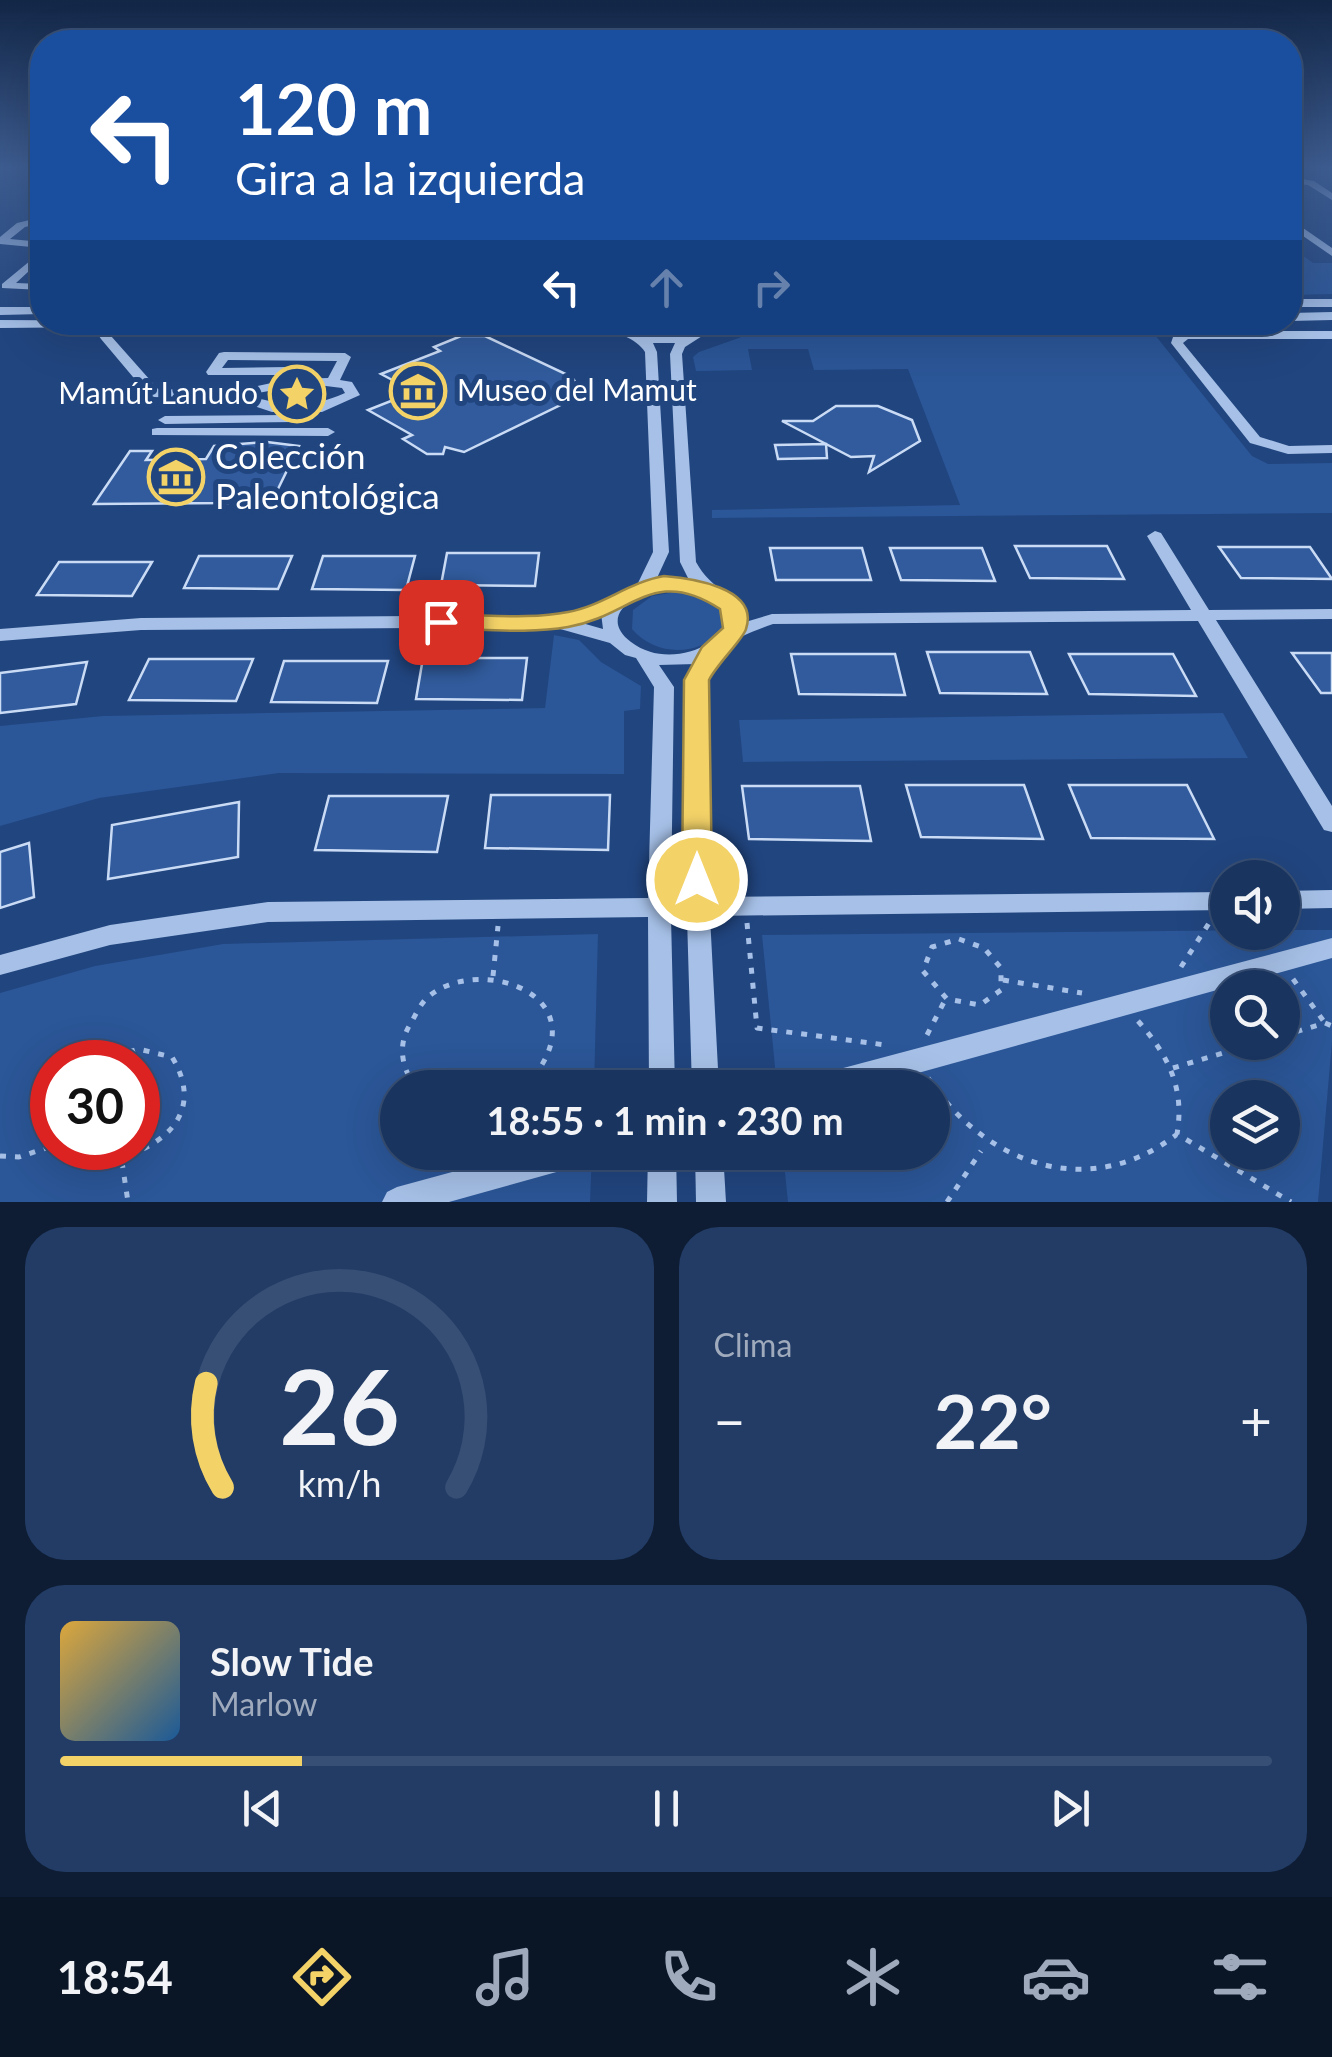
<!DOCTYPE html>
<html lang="es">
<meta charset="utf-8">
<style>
body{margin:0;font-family:Lato,sans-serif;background:#223c65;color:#f1f3f6;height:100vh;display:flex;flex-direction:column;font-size:38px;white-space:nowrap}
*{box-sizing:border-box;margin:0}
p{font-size:32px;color:#9faabd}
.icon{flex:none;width:55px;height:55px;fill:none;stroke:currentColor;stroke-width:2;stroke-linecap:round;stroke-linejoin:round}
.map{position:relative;height:1202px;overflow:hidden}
.details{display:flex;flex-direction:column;gap:25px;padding:25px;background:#0e1d34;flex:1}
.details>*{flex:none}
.banner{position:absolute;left:30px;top:30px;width:1272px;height:305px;border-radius:40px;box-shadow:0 10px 40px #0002,0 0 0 2px #374f74;background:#1a4fa0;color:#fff;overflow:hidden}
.fabs{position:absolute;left:1210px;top:860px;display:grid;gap:20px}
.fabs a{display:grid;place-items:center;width:90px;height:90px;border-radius:50%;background:#19345f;box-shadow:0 10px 40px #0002,0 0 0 2px #374f74;font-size:50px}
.speed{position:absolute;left:30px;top:1040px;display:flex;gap:20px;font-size:50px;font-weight:700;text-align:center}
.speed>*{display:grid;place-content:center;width:130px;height:130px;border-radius:50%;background:#19345f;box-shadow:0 10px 40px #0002,0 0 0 2px #374f74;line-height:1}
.speed .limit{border:15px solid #d22;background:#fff;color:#111}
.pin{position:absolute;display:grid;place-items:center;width:85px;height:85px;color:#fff;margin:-42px;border-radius:20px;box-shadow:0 5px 15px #0006}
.me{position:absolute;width:110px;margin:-55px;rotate:0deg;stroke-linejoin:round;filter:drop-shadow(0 0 8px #0008)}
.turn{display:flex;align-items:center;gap:35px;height:210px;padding:0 40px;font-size:45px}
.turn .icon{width:130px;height:130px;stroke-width:2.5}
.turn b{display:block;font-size:70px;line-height:85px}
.lanes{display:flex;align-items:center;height:95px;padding:0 40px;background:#0003;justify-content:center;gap:50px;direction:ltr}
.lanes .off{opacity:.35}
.big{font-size:75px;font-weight:700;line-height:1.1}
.details .card{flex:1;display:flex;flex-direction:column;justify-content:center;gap:15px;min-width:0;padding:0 35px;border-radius:40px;background:#223c65}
.details .dial{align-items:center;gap:0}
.dial svg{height:260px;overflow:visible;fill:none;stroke:#374f74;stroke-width:7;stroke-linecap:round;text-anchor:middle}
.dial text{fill:#f1f3f6;stroke:none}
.song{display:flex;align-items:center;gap:30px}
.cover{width:120px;height:120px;border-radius:15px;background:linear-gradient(135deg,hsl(40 70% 55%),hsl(210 70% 35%))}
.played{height:10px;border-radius:5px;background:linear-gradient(90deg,#f3d268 20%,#374f74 20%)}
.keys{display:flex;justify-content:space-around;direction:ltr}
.heat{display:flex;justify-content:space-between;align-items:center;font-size:55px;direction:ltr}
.details .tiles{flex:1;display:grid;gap:25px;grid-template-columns:1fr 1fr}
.card:last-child{grid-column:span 2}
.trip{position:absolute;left:380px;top:1070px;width:570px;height:100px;border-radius:50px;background:#19345f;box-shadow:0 10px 40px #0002,0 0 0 2px #374f74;font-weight:700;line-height:100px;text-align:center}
.menu{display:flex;height:160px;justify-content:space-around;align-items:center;background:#0a1526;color:#9faabd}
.menu .icon{width:70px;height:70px}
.menu .active{color:#f3d268}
.menu b{font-size:45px;color:#f1f3f6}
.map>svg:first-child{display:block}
.green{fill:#2b5697;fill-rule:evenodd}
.building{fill:#315b9c;stroke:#cadbf5;stroke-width:2.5}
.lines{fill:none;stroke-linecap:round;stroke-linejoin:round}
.path{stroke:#a6c0e7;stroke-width:5;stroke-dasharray:6 9;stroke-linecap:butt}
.minor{fill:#a6c0e7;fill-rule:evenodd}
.route{fill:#f3d268;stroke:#9e8844;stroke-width:2.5}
.labels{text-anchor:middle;stroke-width:10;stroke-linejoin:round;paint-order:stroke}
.far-poi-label{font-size:30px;fill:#fff;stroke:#21457f;text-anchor:start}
.poi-label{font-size:35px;fill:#fff;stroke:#21457f;text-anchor:start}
</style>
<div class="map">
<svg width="1332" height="1202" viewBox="0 0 1332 1202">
<rect width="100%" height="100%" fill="#21457f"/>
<g class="green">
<path d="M1290 246 1313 263H1332V294L1290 295Z"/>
<path d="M750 334 1155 335 1252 456 1268 464 1332 463V513L712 518V510L960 505 908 369 814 370 808 349H748L752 370 696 371 693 357 699 352Z"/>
<path d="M681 591 710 599 725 615 721 634C694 656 655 656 632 629L633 610 652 596Z"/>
<path d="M554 635 579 640 601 662 641 686 640 709 624 711V774L279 773 99 798 0 826V726L103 716 545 708Z"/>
<path d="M1223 713 1248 758 743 762 739 720Z"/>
<path d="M1283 930H1332V1042L1318 1202H788L783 1153 932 1152V1088L777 1087 762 935ZM1228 988H1282V1042H1228ZM1228 1098H1282V1152H1228Z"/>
<path d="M598 934 594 1087 398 1088V1152L592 1153 590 1202H0V993L95 966 223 944ZM52 1062H138V1148H52Z"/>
</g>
<g class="building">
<path d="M461 336H485L572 377 583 394 464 452 445 447 443 454H427L403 439 412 435 368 410 391 401 398 383 381 374 440 351 434 347Z"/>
<path d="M836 406H878L912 420 920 441 869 472 874 456 851 457 782 421H813Z"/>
<path d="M267 442 299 446 275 495H232L228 503 94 504 130 451H152L146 460 206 459 214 446Z"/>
<path d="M826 444 827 458 778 459 775 445Z"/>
<path d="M1015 546H1107L1124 579 1030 578Z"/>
<path d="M1219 547H1310L1332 579 1241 578Z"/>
<path d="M770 548H862L871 580H776Z"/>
<path d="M890 548H982L995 581 901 580Z"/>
<path d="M447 553H539L535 586 441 585Z"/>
<path d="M199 556H292L278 589 184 588Z"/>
<path d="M323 556H415L406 590 312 589Z"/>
<path d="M59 562H152L132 596 37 595Z"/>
<path d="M927 652H1030L1047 694 940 693Z"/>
<path d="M1292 653H1332V693H1321Z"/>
<path d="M791 654H895L905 695 799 694Z"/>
<path d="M1069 654H1173L1196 696 1089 694Z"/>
<path d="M423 658H527L522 700 416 699Z"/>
<path d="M149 659H253L236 701 129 700Z"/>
<path d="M284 661H388L377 703 271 702Z"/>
<path d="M87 662 76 704 0 713V673Z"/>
<path d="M906 785H1024L1043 839 921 837Z"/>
<path d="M1069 785H1187L1214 839 1091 838Z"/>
<path d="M742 786H860L871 841 749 839Z"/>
<path d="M491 795H610L608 850 485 848Z"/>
<path d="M329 796H448L437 852 315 850Z"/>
<path d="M239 802 238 857 108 879 112 825Z"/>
<path d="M29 843 34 897 0 908V852Z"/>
</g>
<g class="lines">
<g class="path">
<path d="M747 923 757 1028 886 1045"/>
<path d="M1253 932 1264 945"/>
<path d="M959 939 984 948 1001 968V990L980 1005 947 999 923 971 932 947Z"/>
<path d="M1181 967 1211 920"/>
<path d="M493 976 498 926"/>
<path d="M1293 979 1325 1023"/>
<path d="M1003 980 1082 993"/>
<path d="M1138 1021C1168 1055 1185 1088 1177 1134L1291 1202"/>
<path d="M927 1035 945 1000"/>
<path d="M1282 1036 1325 1023 1332 1026"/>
<path d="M1173 1068 1260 1042"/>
<path d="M928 1078C985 1164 1088 1202 1176 1135"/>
<path d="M417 1088C401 1069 397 1044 411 1023 416 1014 421 1003 428 997 473 958 577 987 547 1055 542 1067 532 1078 525 1088"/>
<path d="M61 1148 78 1163C139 1163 214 1126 172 1057L138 1049 98 1062"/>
<path d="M0 1156 19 1157 52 1146"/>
<path d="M122 1162 128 1202"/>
<path d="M947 1202 981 1151"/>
</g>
<g class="minor">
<path d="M1290 177 1314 181 1332 193V200L1308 185 1290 183Z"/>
<path d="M42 217V223L25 227 10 239 42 242V248L0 244V237L17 223Z"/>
<path d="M1290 219 1332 248V256L1290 227Z"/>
<path d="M42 251V259L16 283 42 284V290L2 288V284Z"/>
<rect x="1290" y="299" width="42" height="8"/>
<path d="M0 307H42V314L0 315Z"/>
<path d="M1332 312V320L1290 321V313Z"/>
<path d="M0 320 322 322 316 326 117 327 111 336 158 389 234 391 290 379 328 378 337 361 228 360 222 368 287 367 294 371 287 375H208L206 372 219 353 224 352 345 353 351 357 340 380 352 382 360 395 322 412H272L233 399 154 397 149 396 101 339 99 336 105 327 0 328ZM318 385 342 388 345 393C311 408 284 407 248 395L290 387Z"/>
<path d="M601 322C623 322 640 337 662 337 685 337 702 322 724 322L685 347 682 354 696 562C712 591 729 587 743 616L742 623 772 614 1191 610 1147 536 1155 531 1161 533 1209 610 1332 609V619L1216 620 1332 806V832L1324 830 1198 621 773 624C733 638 726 642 707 681L709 897 1228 892V910L710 916 719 1088H692L687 917H671L675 1088H649L648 917 268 922 110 945 0 975V955L110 925 268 902 648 898 654 687 636 658 625 655 610 643 553 627 141 630 0 641V629L141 618 554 615 603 629 601 613 614 596 638 583 653 552 645 352C636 337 614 334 601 322ZM653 343H675L670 354 680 562 689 580 657 578 669 552 657 352ZM664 587C676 589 691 589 703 594 766 622 680 680 631 642 596 615 638 592 664 587ZM696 664 687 681 686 898H671L674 687 659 665Z"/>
<path d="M1188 331H1332V339H1188L1183 343 1260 437 1289 446 1332 445V453L1288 454 1250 443 1171 343 1174 334Z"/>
<path d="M289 415 296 419 294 422 165 424 158 420 165 416Z"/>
<path d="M157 428H328L335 432 328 436 152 435V429Z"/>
<path d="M1332 890V908L1282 909V891Z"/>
<path d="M1332 938V958L864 1088H804L807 1079 817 1075Z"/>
<path d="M526 1152H592L588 1162 578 1166 449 1202H382L387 1192 397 1187Z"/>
<path d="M648 1152H676L677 1202H647Z"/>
<path d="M695 1152H723L726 1202H696Z"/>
</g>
</g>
<linearGradient id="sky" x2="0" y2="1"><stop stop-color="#122646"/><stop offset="0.5" stop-color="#3d5c90"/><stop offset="1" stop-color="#3d5c90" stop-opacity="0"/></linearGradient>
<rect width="1332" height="334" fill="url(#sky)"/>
<path class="route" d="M664 576C689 578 760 587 746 629 744 638 717 664 709 680L712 880 708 889H687L682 880 684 680 702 647 723 628 720 609C653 565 632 616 568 627 528 634 482 629 441 629L430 622 441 615C482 614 528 620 568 612 602 606 629 582 664 576Z"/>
<defs>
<g id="museum-ring" transform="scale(2.875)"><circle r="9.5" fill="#21457f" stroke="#f3d268" stroke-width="1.5"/><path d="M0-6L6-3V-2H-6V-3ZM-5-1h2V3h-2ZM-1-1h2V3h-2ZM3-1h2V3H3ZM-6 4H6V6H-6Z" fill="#f3d268"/></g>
<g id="sight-ring" transform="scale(2.875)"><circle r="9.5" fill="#21457f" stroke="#f3d268" stroke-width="1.5"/><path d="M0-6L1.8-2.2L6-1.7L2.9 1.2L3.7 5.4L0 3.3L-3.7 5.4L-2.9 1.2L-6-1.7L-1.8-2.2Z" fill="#f3d268"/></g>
</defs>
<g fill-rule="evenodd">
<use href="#museum-ring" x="418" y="391"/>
<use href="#sight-ring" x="297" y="394"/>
<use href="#museum-ring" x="176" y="477"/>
</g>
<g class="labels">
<g class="far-poi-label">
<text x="457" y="401">Museo del Mamut</text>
<text x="258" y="404" text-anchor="end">Mamút Lanudo</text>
</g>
<g class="poi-label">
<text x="215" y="469">Colección<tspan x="215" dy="40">Paleontológica</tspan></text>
</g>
</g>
</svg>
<div class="fabs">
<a><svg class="icon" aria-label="sound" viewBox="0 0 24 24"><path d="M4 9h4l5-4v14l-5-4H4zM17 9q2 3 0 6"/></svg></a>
<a><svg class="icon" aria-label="search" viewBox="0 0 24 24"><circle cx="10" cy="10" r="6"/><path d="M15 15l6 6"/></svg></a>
<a><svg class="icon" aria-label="layers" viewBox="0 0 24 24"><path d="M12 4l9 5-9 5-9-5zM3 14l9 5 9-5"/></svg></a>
</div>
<div class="speed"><div class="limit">30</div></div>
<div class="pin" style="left:441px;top:622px;background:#d93025"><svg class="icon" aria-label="arrive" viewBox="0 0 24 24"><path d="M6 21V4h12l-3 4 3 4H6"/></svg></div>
<svg class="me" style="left:697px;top:880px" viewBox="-20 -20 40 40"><circle r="17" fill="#f3d268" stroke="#fff" stroke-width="3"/><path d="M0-11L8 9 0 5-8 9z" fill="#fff"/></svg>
<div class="trip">18:55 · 1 min · 230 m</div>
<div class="banner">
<div class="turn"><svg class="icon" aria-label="left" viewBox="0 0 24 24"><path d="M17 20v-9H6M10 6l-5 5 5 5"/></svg><div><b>120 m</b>Gira a la izquierda</div></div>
<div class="lanes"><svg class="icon" aria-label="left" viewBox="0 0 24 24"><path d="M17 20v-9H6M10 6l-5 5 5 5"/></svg><svg class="icon off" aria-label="ahead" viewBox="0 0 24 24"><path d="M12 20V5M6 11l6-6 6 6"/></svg><svg class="icon off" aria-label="right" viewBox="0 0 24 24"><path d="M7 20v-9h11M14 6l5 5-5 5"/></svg></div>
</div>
</div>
<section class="details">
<div class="tiles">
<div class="card dial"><svg viewBox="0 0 100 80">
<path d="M14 69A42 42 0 1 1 86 69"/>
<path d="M14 69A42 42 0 0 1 9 37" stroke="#f3d268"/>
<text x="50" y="56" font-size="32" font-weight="700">26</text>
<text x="50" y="72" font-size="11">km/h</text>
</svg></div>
<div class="card"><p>Clima</p>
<div class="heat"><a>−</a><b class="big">22°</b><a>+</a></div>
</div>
<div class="card">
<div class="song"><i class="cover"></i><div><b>Slow Tide</b><p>Marlow</p></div></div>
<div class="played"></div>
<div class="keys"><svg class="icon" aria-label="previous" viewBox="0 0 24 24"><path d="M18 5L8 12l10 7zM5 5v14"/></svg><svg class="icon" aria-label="pause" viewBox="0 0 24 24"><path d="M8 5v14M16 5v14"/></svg><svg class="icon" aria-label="next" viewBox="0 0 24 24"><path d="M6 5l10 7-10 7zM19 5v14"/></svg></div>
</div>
</div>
</section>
<nav class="menu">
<b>18:54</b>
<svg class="icon active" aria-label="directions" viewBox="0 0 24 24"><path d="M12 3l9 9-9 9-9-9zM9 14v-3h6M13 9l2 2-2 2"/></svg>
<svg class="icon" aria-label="music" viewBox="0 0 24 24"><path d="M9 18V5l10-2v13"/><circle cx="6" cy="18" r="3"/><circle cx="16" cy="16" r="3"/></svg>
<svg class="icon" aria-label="phone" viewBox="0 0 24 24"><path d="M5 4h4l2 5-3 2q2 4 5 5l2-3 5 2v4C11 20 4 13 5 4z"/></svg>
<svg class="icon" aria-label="climate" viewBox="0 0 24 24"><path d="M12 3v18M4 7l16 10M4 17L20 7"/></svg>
<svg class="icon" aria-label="car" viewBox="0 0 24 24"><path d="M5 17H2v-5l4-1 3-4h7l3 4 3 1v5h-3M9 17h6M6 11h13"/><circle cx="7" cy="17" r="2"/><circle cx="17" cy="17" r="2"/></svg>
<svg class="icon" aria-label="filters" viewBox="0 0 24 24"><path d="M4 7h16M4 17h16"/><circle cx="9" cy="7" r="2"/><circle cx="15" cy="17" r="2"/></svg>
</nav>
